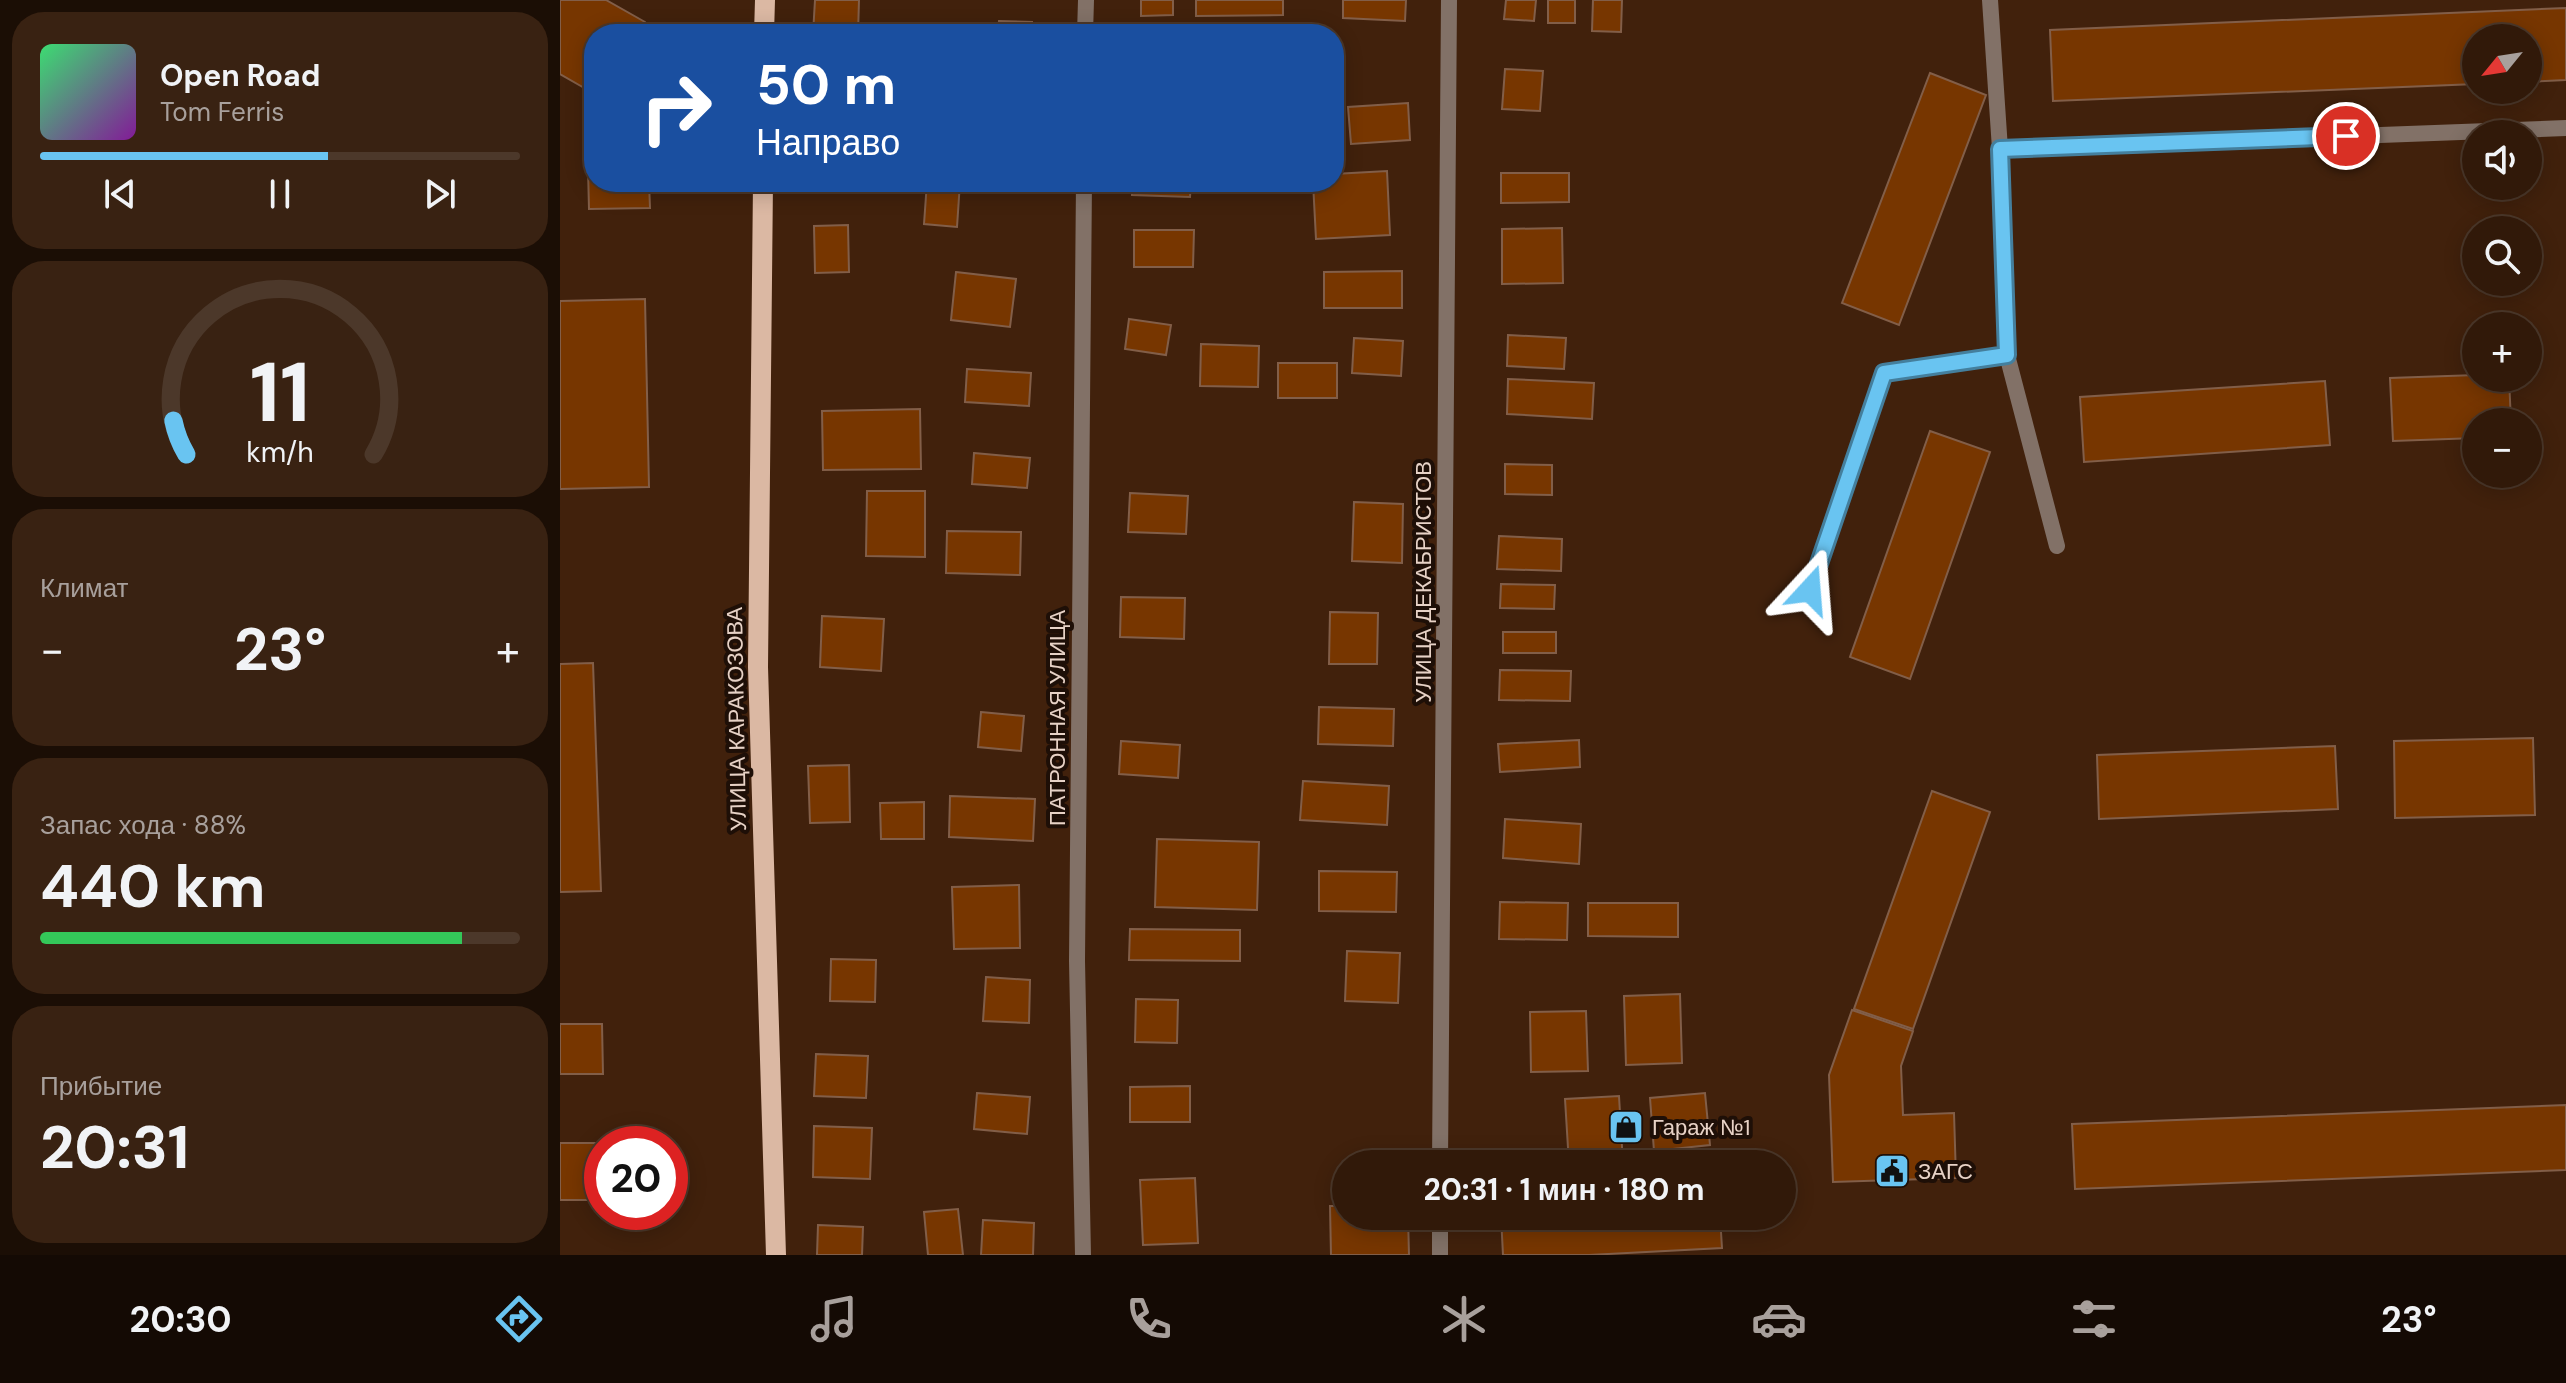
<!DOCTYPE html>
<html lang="ru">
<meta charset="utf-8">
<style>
body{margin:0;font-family:"DM Sans",sans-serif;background:#392212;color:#f1f3f6;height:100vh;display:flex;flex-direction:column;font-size:30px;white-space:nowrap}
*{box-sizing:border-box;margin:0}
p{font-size:26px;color:#a8a09c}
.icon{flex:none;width:44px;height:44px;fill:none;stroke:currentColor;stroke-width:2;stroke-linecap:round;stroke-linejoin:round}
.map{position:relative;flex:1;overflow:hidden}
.details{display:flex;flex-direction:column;gap:12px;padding:12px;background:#1b0e05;width:560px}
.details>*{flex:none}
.banner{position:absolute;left:24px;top:24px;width:760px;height:168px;border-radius:32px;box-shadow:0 4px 20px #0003,0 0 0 2px #4c382a;background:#1a4fa0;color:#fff;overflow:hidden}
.needle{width:52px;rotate:240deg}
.controls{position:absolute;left:1902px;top:24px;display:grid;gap:16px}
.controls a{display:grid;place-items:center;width:80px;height:80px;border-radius:50%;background:#311909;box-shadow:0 4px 20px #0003,0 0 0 2px #4c382a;font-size:40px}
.speed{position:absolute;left:24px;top:1126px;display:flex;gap:16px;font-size:40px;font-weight:700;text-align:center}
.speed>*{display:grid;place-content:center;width:104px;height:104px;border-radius:50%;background:#311909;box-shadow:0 4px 20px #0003,0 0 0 2px #4c382a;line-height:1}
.speed .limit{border:12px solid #d22;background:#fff;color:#111}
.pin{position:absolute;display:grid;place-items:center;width:68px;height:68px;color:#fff;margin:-34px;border:4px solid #fff;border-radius:50%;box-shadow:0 2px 8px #0007}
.me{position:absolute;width:88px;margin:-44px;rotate:19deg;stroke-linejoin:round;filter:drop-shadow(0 0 6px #0008)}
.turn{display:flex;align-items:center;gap:28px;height:168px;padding:0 40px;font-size:36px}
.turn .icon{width:104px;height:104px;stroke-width:2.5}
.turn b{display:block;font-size:56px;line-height:68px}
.big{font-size:60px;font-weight:700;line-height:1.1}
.details .widget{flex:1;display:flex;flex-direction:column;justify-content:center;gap:12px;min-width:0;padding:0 28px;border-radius:32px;background:#392212}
.details .dial{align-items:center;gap:0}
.dial svg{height:208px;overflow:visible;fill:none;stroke:#4c382a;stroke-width:7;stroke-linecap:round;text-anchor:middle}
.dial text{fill:#f1f3f6;stroke:none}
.song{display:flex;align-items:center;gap:24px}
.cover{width:96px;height:96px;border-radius:12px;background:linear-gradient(135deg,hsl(140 70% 55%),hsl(290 70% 35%))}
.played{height:8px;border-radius:4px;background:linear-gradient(90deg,#69c4f1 60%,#4c382a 60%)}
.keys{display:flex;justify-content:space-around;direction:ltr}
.heat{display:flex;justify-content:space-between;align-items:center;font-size:44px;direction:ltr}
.charge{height:12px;border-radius:6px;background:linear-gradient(90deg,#34c759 88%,#4c382a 0)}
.trip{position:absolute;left:772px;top:1150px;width:464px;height:80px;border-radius:40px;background:#311909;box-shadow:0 4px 20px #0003,0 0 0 2px #4c382a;font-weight:700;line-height:80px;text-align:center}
.tabs{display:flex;height:128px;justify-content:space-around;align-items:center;background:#140a04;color:#a8a09c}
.tabs .icon{width:56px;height:56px}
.tabs .current{color:#69c4f1}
.tabs b{font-size:36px;color:#f1f3f6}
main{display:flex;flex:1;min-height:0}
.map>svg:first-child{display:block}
.building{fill:#773600;stroke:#825e48;stroke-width:2}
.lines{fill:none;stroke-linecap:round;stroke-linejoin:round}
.lane{stroke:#827167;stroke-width:16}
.street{stroke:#827167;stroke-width:16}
.primary{stroke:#dbb8a3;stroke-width:20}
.route-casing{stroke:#447f9d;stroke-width:20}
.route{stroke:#69c4f1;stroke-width:14}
.labels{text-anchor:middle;stroke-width:8;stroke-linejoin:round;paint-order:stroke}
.street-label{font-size:22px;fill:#e7d2c6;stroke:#1e0f07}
.poi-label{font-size:22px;fill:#e7d2c6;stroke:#1e0f07;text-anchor:start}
</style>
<main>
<section class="details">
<div class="widget">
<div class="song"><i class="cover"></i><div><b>Open Road</b><p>Tom Ferris</p></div></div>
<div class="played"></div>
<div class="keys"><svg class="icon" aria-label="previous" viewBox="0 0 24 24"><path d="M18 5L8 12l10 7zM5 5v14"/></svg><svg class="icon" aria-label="pause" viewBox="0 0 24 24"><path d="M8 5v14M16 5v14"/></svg><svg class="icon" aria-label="next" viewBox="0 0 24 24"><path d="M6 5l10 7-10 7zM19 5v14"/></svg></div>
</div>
<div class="widget dial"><svg viewBox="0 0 100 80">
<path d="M14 69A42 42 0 1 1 86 69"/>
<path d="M14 69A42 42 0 0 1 9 56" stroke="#69c4f1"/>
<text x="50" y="56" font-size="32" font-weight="700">11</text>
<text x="50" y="72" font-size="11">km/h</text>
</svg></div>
<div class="widget"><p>Климат</p>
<div class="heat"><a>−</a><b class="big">23°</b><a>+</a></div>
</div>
<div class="widget"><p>Запас хода · 88%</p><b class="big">440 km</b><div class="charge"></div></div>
<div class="widget"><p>Прибытие</p><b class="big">20:31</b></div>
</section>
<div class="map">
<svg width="2006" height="1255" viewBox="0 0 2006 1255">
<rect width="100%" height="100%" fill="#41210c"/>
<g class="building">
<path d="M0 0H46L85 22 86 34H34V182H89L90 208 29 209 26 89 0 74Z"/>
<path d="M255 0H299L298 34H253Z"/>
<path d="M581 0H613V15L581 16Z"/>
<path d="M636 0H723V15L636 16Z"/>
<path d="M783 0H846L845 21 783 18Z"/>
<path d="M946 0H976L974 21 944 19Z"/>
<rect x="988" y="0" width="27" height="23"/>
<path d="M1033 0H1062L1061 32 1032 31Z"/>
<path d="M2006 8V80L1968 82V38H1916V84L1493 101 1490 30Z"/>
<path d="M439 21 472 22V34H438Z"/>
<path d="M945 69 983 71 980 111 942 109Z"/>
<path d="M1370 73 1426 95 1339 325 1282 303Z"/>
<path d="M848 103 850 140 791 144 788 107Z"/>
<path d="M827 171 830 235 756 239 753 182H774V174Z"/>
<path d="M941 173H1009V202L941 203Z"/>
<path d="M367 182H400L397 227 364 224Z"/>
<path d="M572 182H631L630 197 572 195Z"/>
<path d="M288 225 289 272 255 273 254 226Z"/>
<path d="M1002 228 1003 283 942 284V229Z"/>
<path d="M574 230H634L633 267H574Z"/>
<path d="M842 271V308H764V272Z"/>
<path d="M396 272 456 279 450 327 391 320Z"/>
<path d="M85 299 89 487 0 489V301Z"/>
<path d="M569 319 611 325 606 355 565 349Z"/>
<path d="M948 335 1006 338 1004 369 947 366Z"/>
<path d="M794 338 843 341 841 376 792 373Z"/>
<path d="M641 344 699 346 698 387 640 386Z"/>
<rect x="718" y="363" width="59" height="35"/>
<path d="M407 369 471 373 469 406 405 402Z"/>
<path d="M1916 375V378H1949L1951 422H1916V438L1833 441 1830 378Z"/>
<path d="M948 379 1034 383 1032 419 947 414Z"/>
<path d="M1765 381 1770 445 1524 462 1520 397Z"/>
<path d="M360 409 361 469 263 470 262 411Z"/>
<path d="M1370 431 1430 452 1350 679 1290 657Z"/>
<path d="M414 453 470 458 467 488 412 484Z"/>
<path d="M945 464 992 465V495L945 494Z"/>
<path d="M307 491H365V557L306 556Z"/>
<path d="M570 493 628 496 626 534 568 532Z"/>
<path d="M794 502 843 504 842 563 792 561Z"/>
<path d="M387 531 461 532 460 575 386 573Z"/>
<path d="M939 536 1002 539 1001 571 937 569Z"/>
<path d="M941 584 995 585 994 609 940 608Z"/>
<path d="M561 597 625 598 624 639 560 637Z"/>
<path d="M770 612 818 613 817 664H769Z"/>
<path d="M262 616 324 619 321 671 260 667Z"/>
<rect x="943" y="632" width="53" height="21"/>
<path d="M33 663 41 891 0 892V664Z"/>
<path d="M940 670 1011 671 1010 701 939 700Z"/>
<path d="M759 707 834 709 833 746 758 744Z"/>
<path d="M421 712 464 716 461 751 418 747Z"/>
<path d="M1973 738 1975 815 1835 818 1834 741Z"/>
<path d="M1019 740 1020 767 940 772 938 744Z"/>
<path d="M561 741 620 745 618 778 559 774Z"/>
<path d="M1775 746 1778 809 1539 819 1537 755Z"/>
<path d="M289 765 290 822 250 823 248 766Z"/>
<path d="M743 781 829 786 827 825 740 820Z"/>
<path d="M1372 791 1430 812 1353 1029 1294 1009Z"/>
<path d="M390 796 475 799 473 841 389 837Z"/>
<path d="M364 802V839H321L320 803Z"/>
<path d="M945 819 1021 824 1019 864 943 858Z"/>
<path d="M597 839 699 842 697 910 595 907Z"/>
<path d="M759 871 837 872 836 912 759 911Z"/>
<path d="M459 885 460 948 394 949 392 887Z"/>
<path d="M940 902 1008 903 1007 940 939 939Z"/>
<path d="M1028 903H1118V937L1028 936Z"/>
<path d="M570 929 680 930V961L569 960Z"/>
<path d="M787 951 840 953 838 1003 785 1001Z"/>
<path d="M271 959 316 960 315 1002 270 1001Z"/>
<path d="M426 977 470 980 469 1023 423 1021Z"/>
<path d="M1120 994 1122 1063 1066 1065 1064 996Z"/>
<path d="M576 999 618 1000 617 1043 575 1042Z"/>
<path d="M1292 1010 1353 1031 1341 1066 1343 1115 1394 1113 1396 1178 1273 1182 1269 1075Z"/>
<path d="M1026 1011 1028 1071 971 1072 970 1012Z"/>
<path d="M0 1024H42L43 1074H0Z"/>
<path d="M256 1054 308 1056 306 1098 254 1096Z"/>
<path d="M630 1086V1122H570V1087Z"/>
<path d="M417 1093 470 1097 467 1134 414 1129Z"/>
<path d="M1145 1093 1150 1145 1094 1151 1090 1098Z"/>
<path d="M1059 1096 1063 1164H1009L1005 1099Z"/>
<path d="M2006 1105V1170L1515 1189 1512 1124Z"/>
<path d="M254 1126 312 1128 310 1179 253 1177Z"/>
<path d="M0 1143H39L40 1200H0Z"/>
<path d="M635 1178 638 1243 583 1245 580 1180Z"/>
<path d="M770 1206H786V1216H848L849 1255H771Z"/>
<path d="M398 1209 403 1255H368L364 1212Z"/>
<path d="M941 1216H1160L1162 1248 1029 1255H943Z"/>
<path d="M423 1220 474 1223 473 1255H421Z"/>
<path d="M258 1225 303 1227 302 1255H257Z"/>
</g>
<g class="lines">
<g class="lane">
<path d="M1430 0 1440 149 1447 355 1497 546"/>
<path d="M1440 149 2006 128"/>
<path d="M1250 590 1324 373 1447 355"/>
</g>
<g class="street">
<path d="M525 34 526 0"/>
<path d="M880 1164 889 0"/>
<path d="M523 1255 517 961 524 182"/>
<path d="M880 1255V1216"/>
</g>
<g class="primary">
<path d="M204 34 205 0"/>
<path d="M203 182 198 667 216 1255"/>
</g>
</g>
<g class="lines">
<g class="route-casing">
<path id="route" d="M1250 590 1324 373 1447 355 1440 149 1786 136"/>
</g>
<use href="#route" class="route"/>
</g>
<defs>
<g id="shop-square" transform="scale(1.8)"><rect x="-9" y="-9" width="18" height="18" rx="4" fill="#69c4f1" stroke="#1e0f07"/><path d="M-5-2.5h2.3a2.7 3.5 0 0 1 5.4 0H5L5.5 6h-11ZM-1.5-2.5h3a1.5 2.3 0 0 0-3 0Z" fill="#111"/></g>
<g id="civic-square" transform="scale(1.8)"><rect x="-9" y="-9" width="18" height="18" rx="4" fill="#69c4f1" stroke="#1e0f07"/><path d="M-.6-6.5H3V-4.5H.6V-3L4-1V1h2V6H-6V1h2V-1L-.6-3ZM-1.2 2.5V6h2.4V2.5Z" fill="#111"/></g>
</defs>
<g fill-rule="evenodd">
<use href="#shop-square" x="1066" y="1127"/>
<use href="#civic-square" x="1332" y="1171"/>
</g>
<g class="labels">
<g class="street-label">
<text transform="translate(863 582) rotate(-90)" y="8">УЛИЦА ДЕКАБРИСТОВ</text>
<text transform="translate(497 718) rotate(-90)" y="8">ПАТРОННАЯ УЛИЦА</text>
<text transform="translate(176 719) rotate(-91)" y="8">УЛИЦА КАРАКОЗОВА</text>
</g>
<g class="poi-label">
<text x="1092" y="1135">Гараж №1</text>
<text x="1358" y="1179">ЗАГС</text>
</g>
</g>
</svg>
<div class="controls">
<a><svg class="needle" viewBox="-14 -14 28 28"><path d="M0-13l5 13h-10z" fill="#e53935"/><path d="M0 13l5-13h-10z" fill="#a8a09c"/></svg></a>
<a><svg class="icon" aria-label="sound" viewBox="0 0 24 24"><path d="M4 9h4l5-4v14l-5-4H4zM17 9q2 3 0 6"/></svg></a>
<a><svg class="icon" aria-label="search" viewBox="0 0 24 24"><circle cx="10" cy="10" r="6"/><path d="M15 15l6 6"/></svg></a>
<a>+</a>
<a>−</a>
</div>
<div class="speed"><div class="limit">20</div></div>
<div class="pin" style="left:1786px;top:136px;background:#d93025"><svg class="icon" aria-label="arrive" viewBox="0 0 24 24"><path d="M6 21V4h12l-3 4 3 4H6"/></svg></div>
<svg class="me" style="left:1250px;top:590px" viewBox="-20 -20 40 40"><path d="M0-17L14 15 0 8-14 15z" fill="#69c4f1" stroke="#fff" stroke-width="4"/></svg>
<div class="trip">20:31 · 1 мин · 180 m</div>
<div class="banner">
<div class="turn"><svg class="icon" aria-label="right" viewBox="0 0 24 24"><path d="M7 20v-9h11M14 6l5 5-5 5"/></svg><div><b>50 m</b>Направо</div></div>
</div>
</div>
</main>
<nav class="tabs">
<b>20:30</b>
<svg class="icon current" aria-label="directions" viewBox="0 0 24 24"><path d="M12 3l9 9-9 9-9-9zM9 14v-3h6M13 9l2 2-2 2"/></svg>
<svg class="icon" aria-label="music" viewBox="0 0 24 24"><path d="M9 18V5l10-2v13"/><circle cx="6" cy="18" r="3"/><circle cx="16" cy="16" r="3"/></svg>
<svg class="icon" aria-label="phone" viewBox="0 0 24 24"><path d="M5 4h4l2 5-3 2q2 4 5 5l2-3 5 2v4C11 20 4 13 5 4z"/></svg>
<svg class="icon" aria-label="climate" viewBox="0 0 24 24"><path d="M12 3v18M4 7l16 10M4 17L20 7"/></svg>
<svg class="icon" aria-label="car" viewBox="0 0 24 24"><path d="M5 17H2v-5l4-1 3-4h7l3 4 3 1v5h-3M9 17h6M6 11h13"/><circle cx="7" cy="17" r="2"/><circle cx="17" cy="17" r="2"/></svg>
<svg class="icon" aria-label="filters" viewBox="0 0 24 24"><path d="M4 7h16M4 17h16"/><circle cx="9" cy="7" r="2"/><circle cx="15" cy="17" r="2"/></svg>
<b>23°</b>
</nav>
